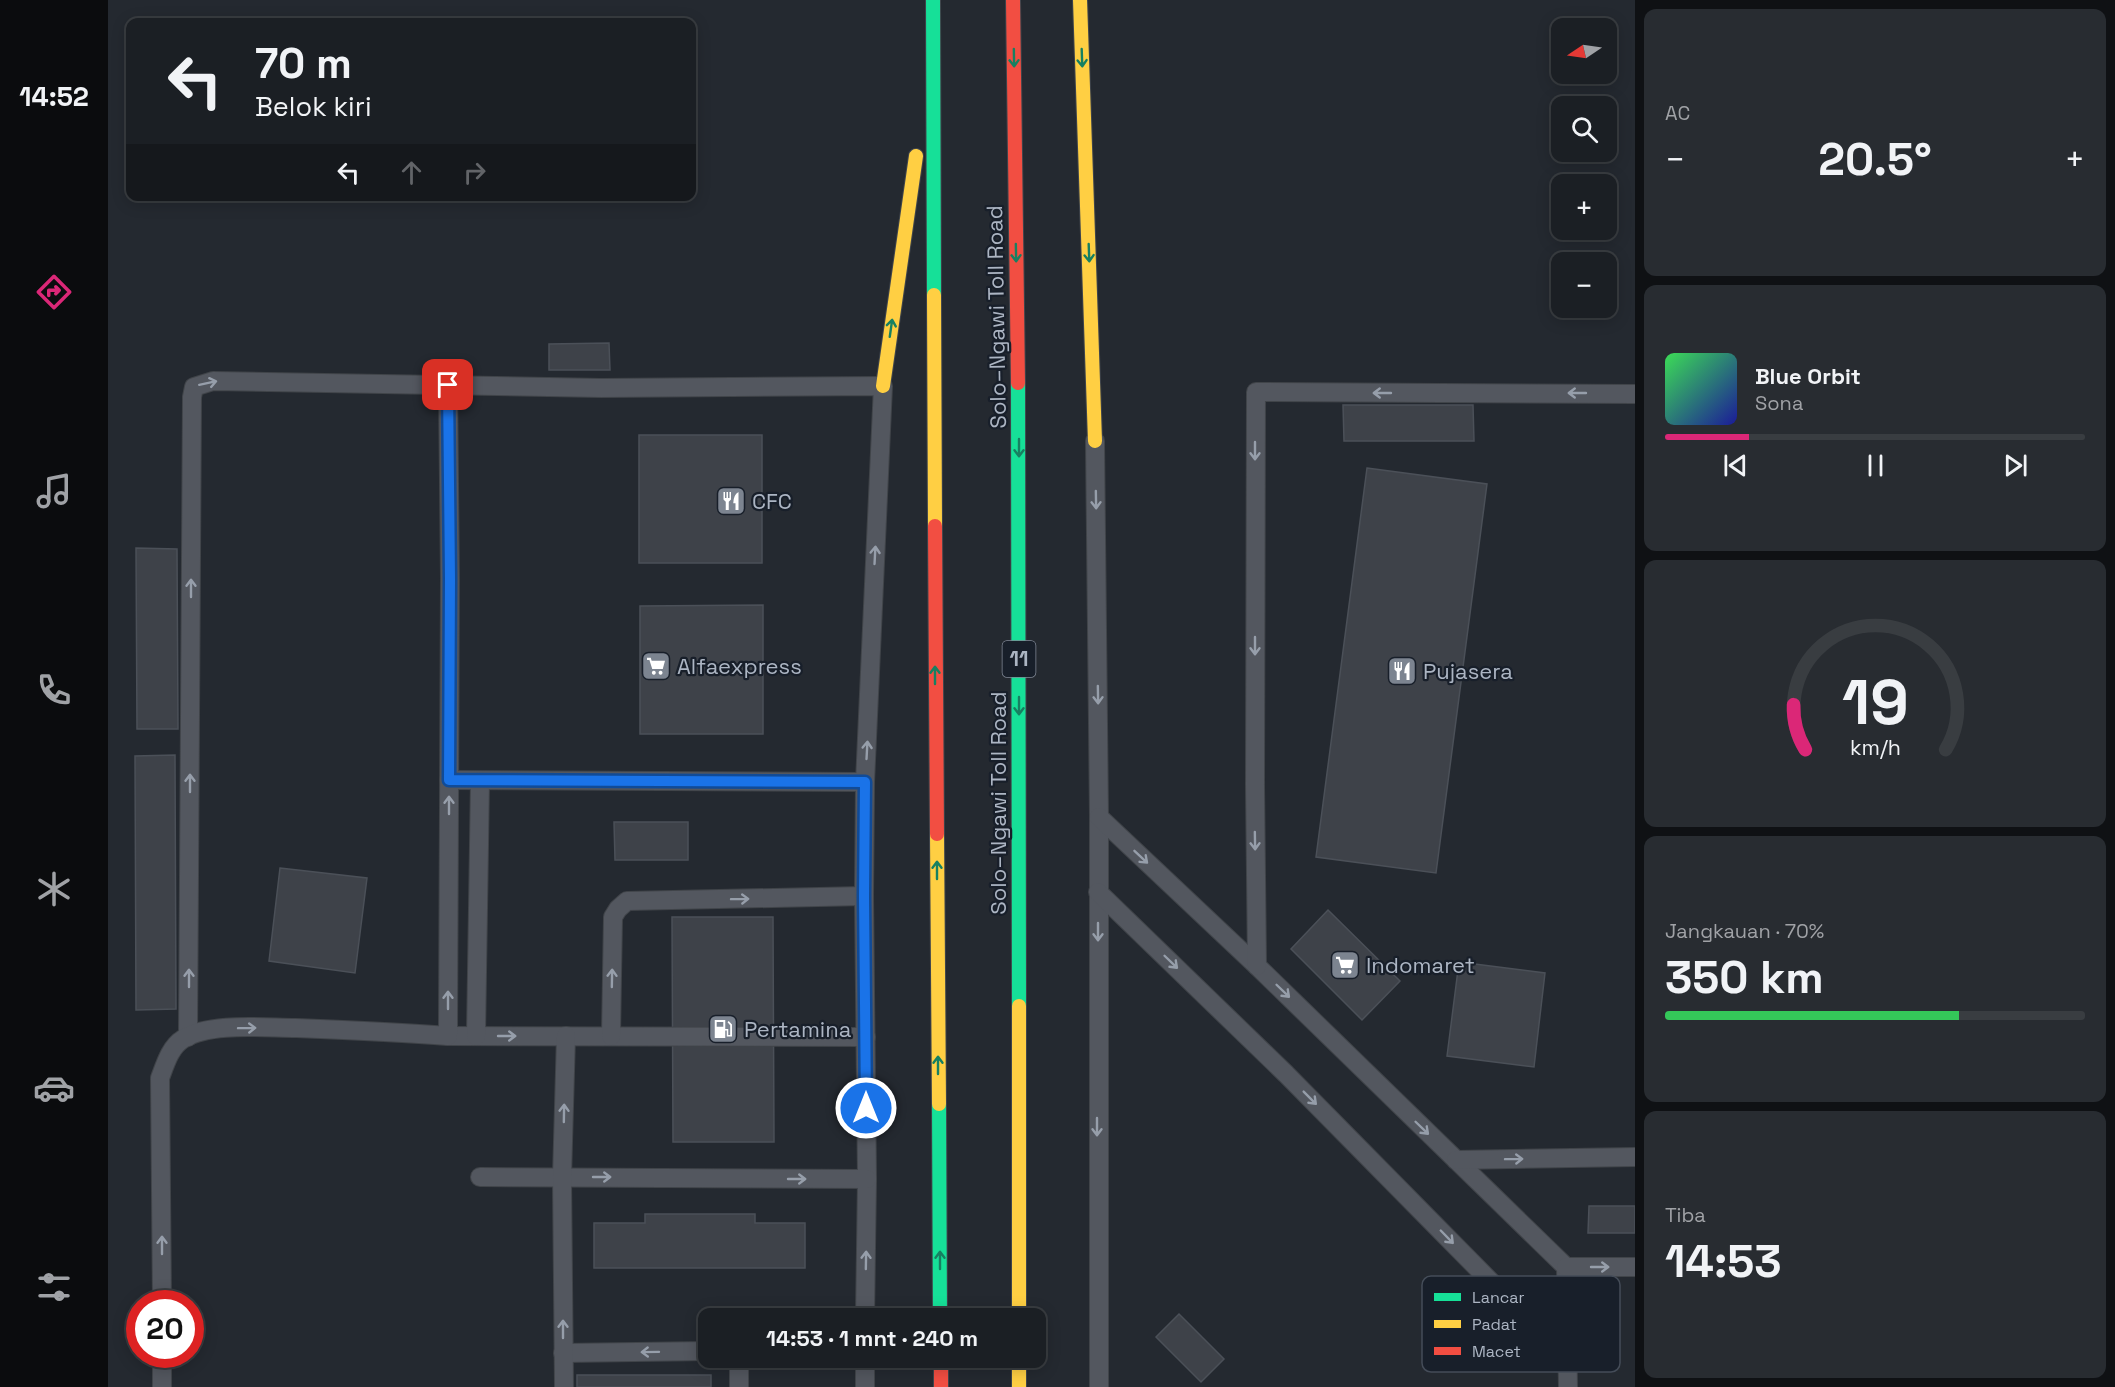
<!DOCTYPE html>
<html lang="id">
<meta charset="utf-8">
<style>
body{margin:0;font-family:"Space Grotesk",sans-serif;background:#282c31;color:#f1f3f6;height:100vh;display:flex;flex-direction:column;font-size:22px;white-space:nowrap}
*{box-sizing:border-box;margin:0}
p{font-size:20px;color:#a0a2a6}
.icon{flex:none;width:33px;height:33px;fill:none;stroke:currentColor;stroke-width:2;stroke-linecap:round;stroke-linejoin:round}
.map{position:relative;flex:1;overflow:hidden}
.sheet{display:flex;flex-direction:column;gap:9px;padding:9px;background:#0f1114;width:480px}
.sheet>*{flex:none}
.banner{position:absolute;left:18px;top:18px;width:570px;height:183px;border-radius:12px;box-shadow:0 3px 15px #0003,0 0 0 2px #393d41;background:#1b1f24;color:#f1f3f6;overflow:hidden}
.needle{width:39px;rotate:257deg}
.buttons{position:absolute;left:1443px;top:18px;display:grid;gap:12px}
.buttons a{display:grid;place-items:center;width:66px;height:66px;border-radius:12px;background:#1b1f24;box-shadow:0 3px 15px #0003,0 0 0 2px #393d41;font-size:30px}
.speed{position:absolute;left:18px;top:1290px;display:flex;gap:12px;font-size:30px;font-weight:700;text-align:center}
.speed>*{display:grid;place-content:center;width:78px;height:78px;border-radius:50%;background:#1b1f24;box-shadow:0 3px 15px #0003,0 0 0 2px #393d41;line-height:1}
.speed .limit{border:9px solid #d22;background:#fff;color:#111}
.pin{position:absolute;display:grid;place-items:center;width:51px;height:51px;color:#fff;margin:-26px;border-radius:12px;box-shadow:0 3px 9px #0006}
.me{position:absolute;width:66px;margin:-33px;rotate:0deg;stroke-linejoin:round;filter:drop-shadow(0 0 4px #0008)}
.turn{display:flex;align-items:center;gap:21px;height:126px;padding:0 30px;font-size:27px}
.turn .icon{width:78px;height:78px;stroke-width:2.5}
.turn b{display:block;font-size:42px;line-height:51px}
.lanes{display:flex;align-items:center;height:57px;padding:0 30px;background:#0003;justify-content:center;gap:30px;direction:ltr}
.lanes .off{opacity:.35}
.big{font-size:45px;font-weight:600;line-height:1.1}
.sheet .card{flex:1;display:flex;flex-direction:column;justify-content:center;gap:9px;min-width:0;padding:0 21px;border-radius:12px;background:#282c31}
.sheet .dial{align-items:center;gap:0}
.dial svg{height:156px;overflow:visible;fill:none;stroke:#393d41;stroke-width:7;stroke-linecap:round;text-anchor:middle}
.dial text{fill:#f1f3f6;stroke:none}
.song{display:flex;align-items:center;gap:18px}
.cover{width:72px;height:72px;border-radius:9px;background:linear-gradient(135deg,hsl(130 70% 55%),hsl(240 70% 35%))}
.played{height:6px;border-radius:3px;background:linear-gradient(90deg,#db2777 20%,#393d41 20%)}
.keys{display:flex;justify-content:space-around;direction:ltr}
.heat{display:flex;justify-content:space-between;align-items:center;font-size:33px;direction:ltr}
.charge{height:9px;border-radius:4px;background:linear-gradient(90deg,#34c759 70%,#393d41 0)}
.trip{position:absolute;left:590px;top:1308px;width:348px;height:60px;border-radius:12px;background:#1b1f24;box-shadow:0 3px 15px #0003,0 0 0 2px #393d41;font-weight:600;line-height:60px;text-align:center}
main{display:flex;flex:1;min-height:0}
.tabs{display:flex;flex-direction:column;width:108px;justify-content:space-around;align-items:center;background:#0b0c0e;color:#a0a2a6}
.tabs .icon{width:42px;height:42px}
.tabs .current{color:#db2777}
.tabs b{font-size:27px;color:#f1f3f6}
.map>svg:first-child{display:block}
.building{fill:#3e4249;stroke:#4b5058;stroke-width:1.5}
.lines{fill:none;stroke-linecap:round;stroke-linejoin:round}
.lane-casing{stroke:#404449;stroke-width:20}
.fast-casing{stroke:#40454c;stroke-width:16}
.slow-casing{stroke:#40454c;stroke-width:16}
.jam-casing{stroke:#40454c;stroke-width:16}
.lane{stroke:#53575f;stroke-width:18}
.fast{stroke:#16e098;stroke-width:14}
.slow{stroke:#ffcf43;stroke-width:14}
.jam{stroke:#f24e42;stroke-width:14}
.oneway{stroke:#178061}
.oneway2{stroke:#969eaa}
.route-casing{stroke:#114b97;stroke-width:15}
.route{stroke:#1a73e8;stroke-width:10}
.labels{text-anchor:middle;stroke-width:4.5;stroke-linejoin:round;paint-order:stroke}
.shield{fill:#181f2a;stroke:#808895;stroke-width:1.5}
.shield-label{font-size:21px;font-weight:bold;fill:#acb5c3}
.street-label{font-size:22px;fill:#acb5c3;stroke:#181f2a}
.poi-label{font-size:22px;fill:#acb5c3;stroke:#181f2a;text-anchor:start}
.key{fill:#181f2a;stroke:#444c58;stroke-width:1.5}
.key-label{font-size:16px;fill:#acb5c3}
</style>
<main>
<nav class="tabs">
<b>14:52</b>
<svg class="icon current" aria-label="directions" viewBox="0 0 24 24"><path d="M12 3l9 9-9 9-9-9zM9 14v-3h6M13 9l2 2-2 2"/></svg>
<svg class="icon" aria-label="music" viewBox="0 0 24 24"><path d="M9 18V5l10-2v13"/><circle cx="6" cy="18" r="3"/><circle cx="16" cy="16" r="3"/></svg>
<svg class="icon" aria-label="phone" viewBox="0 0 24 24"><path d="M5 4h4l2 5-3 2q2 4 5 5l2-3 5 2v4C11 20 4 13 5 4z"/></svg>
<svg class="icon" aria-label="climate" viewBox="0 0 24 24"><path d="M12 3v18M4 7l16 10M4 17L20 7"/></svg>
<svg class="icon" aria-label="car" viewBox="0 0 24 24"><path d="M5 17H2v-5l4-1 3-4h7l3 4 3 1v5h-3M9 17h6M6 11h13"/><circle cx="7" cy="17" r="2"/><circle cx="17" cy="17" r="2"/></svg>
<svg class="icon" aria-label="filters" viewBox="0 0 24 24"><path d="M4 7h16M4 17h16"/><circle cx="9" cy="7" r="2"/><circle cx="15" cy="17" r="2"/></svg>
</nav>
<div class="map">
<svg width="1527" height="1387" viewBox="0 0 1527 1387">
<rect width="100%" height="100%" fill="#242930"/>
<g class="building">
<path d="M501 343 502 370H441V344Z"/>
<path d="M1235 405H1365L1366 441H1236Z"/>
<rect x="531" y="435" width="123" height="128"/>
<path d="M1259 468 1379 484 1328 873 1208 857Z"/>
<path d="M28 548 69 549 70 729H29Z"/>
<path d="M655 605V734H532V606Z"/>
<path d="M67 755 68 1009 28 1010 27 756Z"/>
<path d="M506 822H580V860H507Z"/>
<path d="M172 868 259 878 247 973 161 961Z"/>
<path d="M1220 910 1292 981 1254 1020 1183 949Z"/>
<path d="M564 917H665L666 1142H565Z"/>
<path d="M1351 962 1437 973 1426 1067 1339 1056Z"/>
<path d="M1481 1206H1527V1233H1480Z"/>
<path d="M537 1214H647V1223H697V1268H486V1223H537Z"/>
<path d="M1071 1314 1116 1359 1093 1382 1048 1337Z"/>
<rect x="469" y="1375" width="134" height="12"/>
</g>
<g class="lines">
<g class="lane-casing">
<g id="lane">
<path d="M987 441 991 817V1387"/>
<path d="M341 780 757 782"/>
<path d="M991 817 1149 966 1458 1267 1460 1387"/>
<path d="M990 892 1178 1074 1461 1361"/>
<path d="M1149 966 1147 785 1148 392 1527 394"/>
<path d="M340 1036 758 1037"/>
<path d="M368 1036 372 781"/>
<path d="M503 1036 505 917 510 909 519 901 756 896"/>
<path d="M80 1037 84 397 86 387 105 381 493 388 775 386 757 782 756 896 759 1179 757 1318"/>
<path d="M1348 1160 1527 1157"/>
<path d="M372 1177 759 1179"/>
<path d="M1458 1267H1527"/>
<path d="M54 1304 52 1078C57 1065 62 1047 75 1039 102 1022 157 1028 188 1028 239 1030 289 1032 340 1036L342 579 340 385"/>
<path d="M455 1353 600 1351"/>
<path d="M631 1358V1387"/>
<path d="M757 1358V1387"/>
<path d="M54 1387V1354"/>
<path d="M456 1387 454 1177 458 1036"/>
</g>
</g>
<g class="fast-casing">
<g id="fast">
<path d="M825 0 826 295"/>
<path d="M910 383 911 1006"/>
<path d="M831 1104 832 1318"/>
</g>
</g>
<g class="slow-casing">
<g id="slow">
<path d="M972 0 987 441"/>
<path d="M826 295 827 526"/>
<path d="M775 386 808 156"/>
<path d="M829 834 831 1104"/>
<path d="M911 1006V1318"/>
<path d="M911 1358V1387"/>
</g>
</g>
<g class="jam-casing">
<g id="jam">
<path d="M905 0 910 383"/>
<path d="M827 526 829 834"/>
<path d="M833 1358V1387"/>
</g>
</g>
<use href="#lane" class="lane"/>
<use href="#fast" class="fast"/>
<use href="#slow" class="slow"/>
<use href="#jam" class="jam"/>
</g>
<defs><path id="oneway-shaft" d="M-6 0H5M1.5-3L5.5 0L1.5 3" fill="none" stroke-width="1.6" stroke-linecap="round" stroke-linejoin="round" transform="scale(1.5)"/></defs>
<g class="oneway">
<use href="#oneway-shaft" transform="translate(906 58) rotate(89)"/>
<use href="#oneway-shaft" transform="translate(974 58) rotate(88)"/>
<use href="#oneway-shaft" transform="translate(908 253) rotate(89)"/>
<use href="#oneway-shaft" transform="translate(981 253) rotate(88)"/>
<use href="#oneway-shaft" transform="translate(783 328) rotate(-82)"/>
<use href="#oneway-shaft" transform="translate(911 448) rotate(90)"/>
<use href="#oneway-shaft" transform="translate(827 675) rotate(-90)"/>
<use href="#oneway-shaft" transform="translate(911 706) rotate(90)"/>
<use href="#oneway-shaft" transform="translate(829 870) rotate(-90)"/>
<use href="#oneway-shaft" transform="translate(830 1065) rotate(-90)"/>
<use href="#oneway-shaft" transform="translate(832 1260) rotate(-90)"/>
</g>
<g class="oneway2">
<use href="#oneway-shaft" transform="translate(100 383) rotate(-12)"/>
<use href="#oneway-shaft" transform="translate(1274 393) rotate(-180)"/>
<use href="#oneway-shaft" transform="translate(1469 393) rotate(-180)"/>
<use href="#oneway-shaft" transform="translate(1147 451) rotate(90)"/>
<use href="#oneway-shaft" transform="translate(988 500) rotate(89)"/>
<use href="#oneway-shaft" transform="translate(767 555) rotate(-87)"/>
<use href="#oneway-shaft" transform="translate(83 588) rotate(-90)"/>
<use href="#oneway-shaft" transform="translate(1147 646) rotate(90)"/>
<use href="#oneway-shaft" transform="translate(990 695) rotate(89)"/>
<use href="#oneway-shaft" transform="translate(759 750) rotate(-87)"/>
<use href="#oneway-shaft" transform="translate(82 783) rotate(-90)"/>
<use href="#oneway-shaft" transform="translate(341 805) rotate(-90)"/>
<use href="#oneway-shaft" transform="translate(1147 841) rotate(89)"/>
<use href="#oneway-shaft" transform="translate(1033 857) rotate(43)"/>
<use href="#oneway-shaft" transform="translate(632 899) rotate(-1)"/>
<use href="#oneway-shaft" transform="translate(990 932) rotate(90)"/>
<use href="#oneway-shaft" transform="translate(1063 962) rotate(44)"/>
<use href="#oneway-shaft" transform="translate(81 978) rotate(-90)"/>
<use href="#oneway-shaft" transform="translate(504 978) rotate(-89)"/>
<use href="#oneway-shaft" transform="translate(1175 991) rotate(44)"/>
<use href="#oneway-shaft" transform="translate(340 1000) rotate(-90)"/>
<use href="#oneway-shaft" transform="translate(139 1028) rotate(-1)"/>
<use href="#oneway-shaft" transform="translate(399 1036)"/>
<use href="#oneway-shaft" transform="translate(1202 1098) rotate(45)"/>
<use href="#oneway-shaft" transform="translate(456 1113) rotate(-89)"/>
<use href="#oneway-shaft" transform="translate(989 1127) rotate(90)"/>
<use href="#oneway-shaft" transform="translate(1314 1128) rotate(44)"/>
<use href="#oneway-shaft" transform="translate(1406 1159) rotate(-1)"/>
<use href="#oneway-shaft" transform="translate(494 1177)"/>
<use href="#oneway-shaft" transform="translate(689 1179)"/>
<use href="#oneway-shaft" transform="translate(1339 1237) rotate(46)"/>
<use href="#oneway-shaft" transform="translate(54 1245) rotate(-90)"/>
<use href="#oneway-shaft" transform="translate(758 1260) rotate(-89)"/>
<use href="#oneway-shaft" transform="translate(1492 1267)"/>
<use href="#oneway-shaft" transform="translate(455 1329) rotate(-90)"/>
<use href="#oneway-shaft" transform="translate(542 1352) rotate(179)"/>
</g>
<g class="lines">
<g class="route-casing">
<path id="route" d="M340 385 342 579 341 780 757 782 756 896 758 1108"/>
</g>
<use href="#route" class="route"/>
</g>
<defs>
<g id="restaurant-square" transform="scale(1.5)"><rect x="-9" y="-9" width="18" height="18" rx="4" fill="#7c8490" stroke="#181f2a"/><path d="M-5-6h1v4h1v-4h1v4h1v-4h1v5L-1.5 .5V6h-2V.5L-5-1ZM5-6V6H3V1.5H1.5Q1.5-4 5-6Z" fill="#fff"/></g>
<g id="supermarket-square" transform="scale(1.5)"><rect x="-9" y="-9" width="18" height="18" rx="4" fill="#7c8490" stroke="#181f2a"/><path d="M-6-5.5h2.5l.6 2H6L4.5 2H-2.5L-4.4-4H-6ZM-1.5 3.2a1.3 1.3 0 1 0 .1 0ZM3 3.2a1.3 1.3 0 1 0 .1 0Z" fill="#fff"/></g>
<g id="fuel-square" transform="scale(1.5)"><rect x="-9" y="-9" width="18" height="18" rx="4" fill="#7c8490" stroke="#181f2a"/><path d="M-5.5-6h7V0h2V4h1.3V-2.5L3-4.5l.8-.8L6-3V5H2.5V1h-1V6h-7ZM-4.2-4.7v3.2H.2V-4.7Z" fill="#fff"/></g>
</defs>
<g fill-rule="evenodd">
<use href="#restaurant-square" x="623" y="501"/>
<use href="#supermarket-square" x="548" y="666"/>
<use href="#restaurant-square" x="1294" y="671"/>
<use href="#supermarket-square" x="1237" y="965"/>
<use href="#fuel-square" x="615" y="1029"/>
</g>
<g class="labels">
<rect class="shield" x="894.5" y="641" width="33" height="36" rx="4.5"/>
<g class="shield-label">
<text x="911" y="666">11</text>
</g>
<g class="street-label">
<text transform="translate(888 317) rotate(-91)" y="8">Solo–Ngawi Toll Road</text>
<text transform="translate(890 803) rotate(-90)" y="8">Solo–Ngawi Toll Road</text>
</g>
<g class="poi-label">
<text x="644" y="509">CFC</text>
<text x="569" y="674">Alfaexpress</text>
<text x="1315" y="679">Pujasera</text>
<text x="1258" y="973">Indomaret</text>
<text x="636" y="1037">Pertamina</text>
</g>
</g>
<rect x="1314" y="1276" width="198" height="96" rx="9" class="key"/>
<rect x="1326" y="1293" width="27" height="8" fill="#16e098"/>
<rect x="1326" y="1320" width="27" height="8" fill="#ffcf43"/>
<rect x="1326" y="1347" width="27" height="8" fill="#f24e42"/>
<g class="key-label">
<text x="1364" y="1303">Lancar</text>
<text x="1364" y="1330">Padat</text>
<text x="1364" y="1357">Macet</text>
</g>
</svg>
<div class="buttons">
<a><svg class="needle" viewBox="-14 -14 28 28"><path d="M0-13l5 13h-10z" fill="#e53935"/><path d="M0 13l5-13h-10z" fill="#a0a2a6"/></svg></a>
<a><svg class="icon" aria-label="search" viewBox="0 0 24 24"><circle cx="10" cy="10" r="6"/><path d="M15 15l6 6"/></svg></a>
<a>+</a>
<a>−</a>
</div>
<div class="speed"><div class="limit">20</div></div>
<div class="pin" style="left:340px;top:385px;background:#d93025"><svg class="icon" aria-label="arrive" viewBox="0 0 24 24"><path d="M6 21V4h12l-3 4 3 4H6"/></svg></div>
<svg class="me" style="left:758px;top:1108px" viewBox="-20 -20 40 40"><circle r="17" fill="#1a73e8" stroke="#fff" stroke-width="3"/><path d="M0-11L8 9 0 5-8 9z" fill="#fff"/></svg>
<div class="trip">14:53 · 1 mnt · 240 m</div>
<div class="banner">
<div class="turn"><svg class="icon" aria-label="left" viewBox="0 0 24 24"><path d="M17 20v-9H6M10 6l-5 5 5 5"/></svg><div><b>70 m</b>Belok kiri</div></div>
<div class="lanes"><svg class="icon" aria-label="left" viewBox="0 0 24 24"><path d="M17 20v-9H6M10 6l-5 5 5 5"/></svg><svg class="icon off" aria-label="ahead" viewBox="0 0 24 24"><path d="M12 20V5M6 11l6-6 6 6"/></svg><svg class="icon off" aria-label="right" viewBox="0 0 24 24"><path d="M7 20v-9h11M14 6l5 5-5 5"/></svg></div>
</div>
</div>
<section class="sheet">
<div class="card"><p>AC</p>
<div class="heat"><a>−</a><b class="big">20.5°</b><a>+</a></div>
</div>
<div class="card">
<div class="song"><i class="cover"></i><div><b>Blue Orbit</b><p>Sona</p></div></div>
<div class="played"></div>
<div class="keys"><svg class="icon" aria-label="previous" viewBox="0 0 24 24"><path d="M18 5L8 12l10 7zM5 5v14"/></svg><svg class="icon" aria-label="pause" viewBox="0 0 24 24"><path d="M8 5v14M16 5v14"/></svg><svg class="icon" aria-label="next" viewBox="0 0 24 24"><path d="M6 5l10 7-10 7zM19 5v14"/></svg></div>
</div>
<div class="card dial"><svg viewBox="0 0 100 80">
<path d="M14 69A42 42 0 1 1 86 69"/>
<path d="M14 69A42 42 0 0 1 8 46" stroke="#db2777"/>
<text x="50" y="56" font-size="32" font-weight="700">19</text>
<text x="50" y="72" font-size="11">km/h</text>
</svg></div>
<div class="card"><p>Jangkauan · 70%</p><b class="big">350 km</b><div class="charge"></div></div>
<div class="card"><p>Tiba</p><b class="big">14:53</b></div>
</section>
</main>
